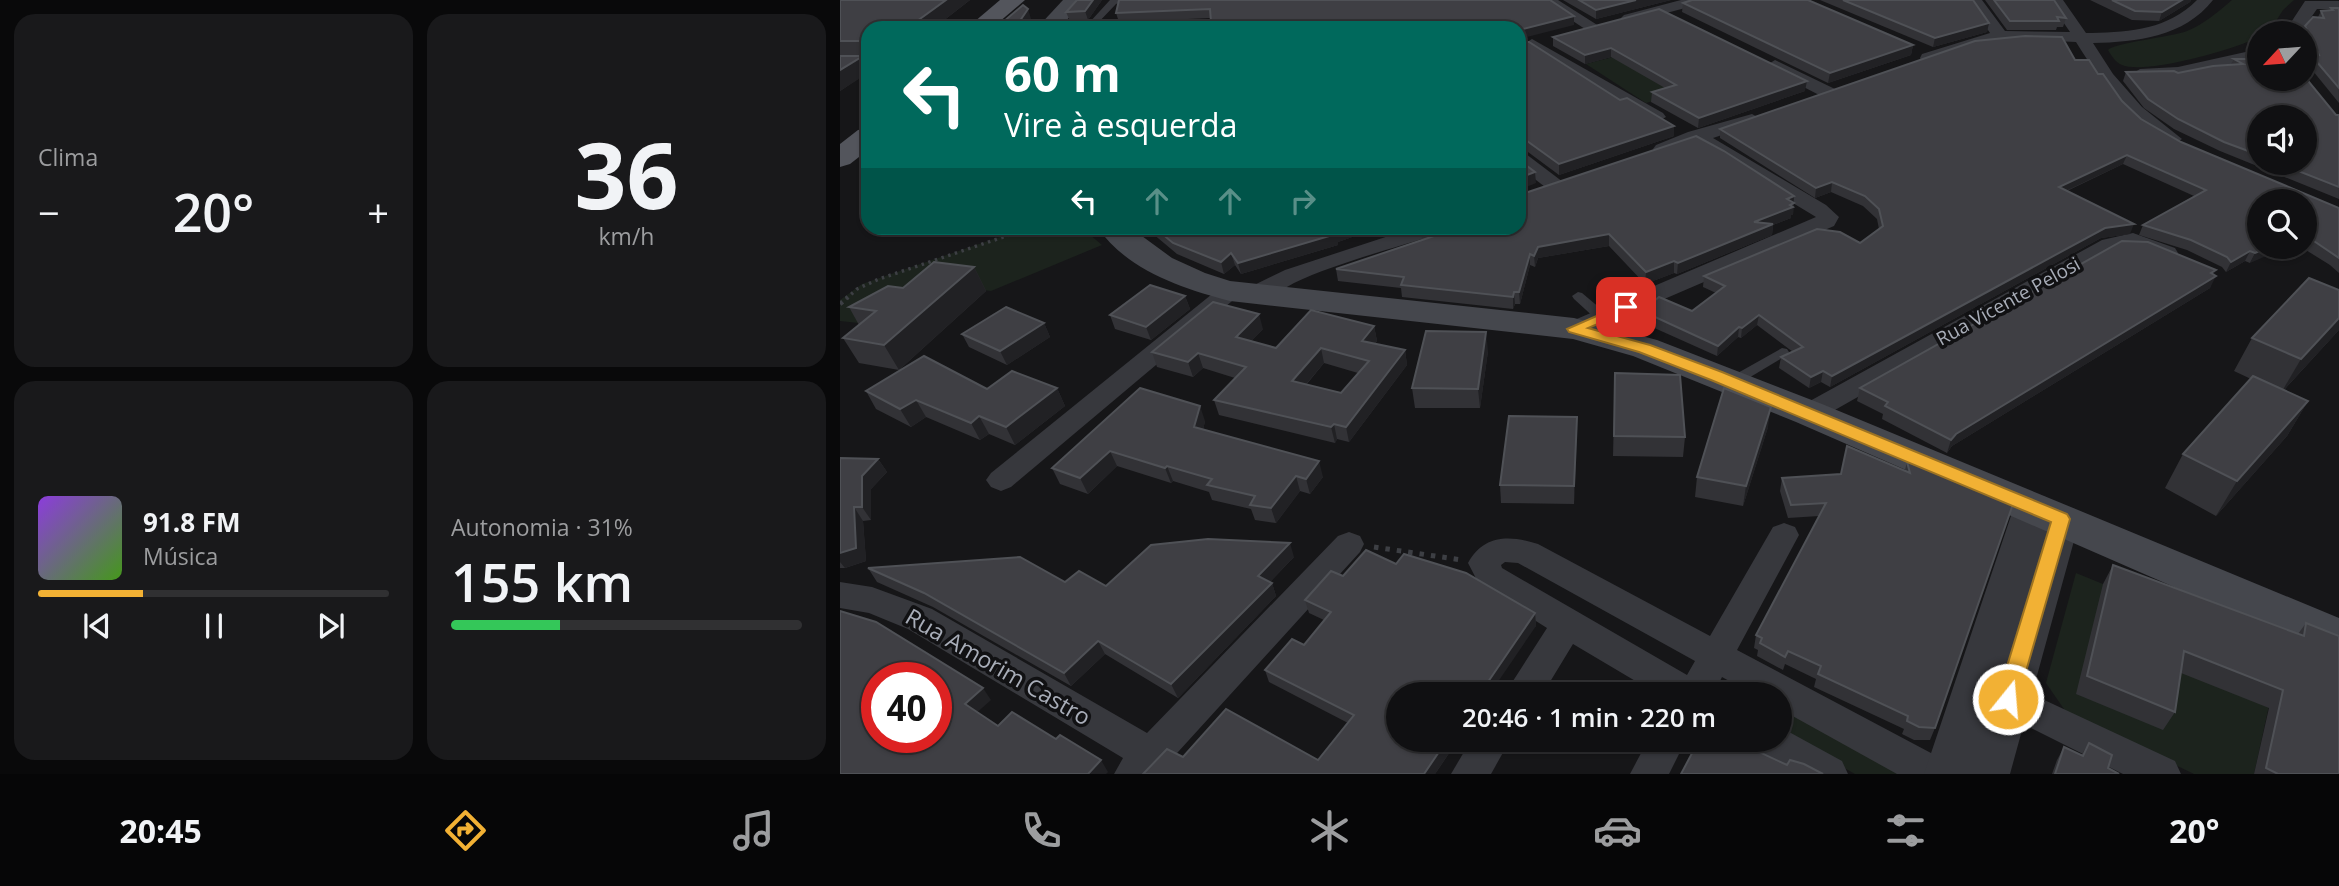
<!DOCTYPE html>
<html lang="pt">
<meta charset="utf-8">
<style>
body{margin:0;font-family:"Open Sans",sans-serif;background:#19191b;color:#f1f3f6;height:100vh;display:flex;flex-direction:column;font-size:26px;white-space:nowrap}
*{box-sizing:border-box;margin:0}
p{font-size:23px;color:#9c9d9f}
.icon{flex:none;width:38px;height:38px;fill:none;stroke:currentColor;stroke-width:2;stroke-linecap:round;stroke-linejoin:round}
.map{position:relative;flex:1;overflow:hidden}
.panel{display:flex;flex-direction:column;gap:14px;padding:14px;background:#09090a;width:840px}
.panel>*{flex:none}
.hud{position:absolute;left:21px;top:21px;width:665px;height:214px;border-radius:21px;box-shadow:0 2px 5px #0004,0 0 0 2px #303032;background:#00695c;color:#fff;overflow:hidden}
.needle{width:46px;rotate:244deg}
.tools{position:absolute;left:1407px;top:21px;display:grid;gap:14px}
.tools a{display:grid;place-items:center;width:70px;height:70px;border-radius:50%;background:#101012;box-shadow:0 2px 5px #0004,0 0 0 2px #303032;font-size:35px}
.speed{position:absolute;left:21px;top:662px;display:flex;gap:14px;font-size:35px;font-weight:700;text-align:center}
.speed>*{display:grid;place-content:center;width:91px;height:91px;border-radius:50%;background:#101012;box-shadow:0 2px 5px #0004,0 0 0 2px #303032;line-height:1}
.speed .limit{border:10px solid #d22;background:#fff;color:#111}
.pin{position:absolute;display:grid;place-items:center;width:60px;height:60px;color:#fff;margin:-30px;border-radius:14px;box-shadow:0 4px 10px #0006}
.me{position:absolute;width:77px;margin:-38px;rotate:17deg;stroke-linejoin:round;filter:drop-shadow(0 0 5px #0008)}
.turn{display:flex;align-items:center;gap:24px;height:147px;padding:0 28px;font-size:32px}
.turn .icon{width:91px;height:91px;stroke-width:2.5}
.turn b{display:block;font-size:49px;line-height:60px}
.lanes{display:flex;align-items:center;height:66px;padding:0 28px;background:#0003;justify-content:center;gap:35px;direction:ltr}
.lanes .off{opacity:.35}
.big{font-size:52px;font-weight:600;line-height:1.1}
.panel .widget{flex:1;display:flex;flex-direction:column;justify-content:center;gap:10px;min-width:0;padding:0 24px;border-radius:21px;background:#19191b}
.panel .dial{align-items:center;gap:0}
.dial b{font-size:91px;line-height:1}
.song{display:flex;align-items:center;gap:21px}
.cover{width:84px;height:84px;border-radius:10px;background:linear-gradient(135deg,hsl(270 70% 55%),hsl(100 70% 35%))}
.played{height:7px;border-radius:4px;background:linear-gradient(90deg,#f2b134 30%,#303032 30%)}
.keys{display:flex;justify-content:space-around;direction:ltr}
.heat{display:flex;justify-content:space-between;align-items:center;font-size:38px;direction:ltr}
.charge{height:10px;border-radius:5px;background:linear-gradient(90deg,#34c759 31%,#303032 0)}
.panel .tiles{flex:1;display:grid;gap:14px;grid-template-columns:repeat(2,1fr)}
.trip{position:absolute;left:546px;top:682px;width:406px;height:70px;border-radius:35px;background:#101012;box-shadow:0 2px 5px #0004,0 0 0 2px #303032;font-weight:600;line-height:70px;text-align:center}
.tab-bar{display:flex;height:112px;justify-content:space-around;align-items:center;background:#060607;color:#9c9d9f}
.tab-bar .icon{width:49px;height:49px}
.tab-bar .active{color:#f2b134}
.tab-bar b{font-size:32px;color:#f1f3f6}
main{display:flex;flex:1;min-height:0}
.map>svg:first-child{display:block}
.green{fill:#1c231d}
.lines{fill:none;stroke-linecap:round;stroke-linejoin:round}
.path-far2{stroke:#3d3f44;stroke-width:3.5;stroke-dasharray:2.5 4.5;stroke-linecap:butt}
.path-far1{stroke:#3d3f44;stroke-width:4.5;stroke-dasharray:3.5 5;stroke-linecap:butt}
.path{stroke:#3d3f44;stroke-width:5;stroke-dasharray:4.5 7;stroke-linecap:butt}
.service{fill:#37383d;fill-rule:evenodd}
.minor{fill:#37383d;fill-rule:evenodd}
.tertiary{fill:#37383d;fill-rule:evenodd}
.secondary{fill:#45474d;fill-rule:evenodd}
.primary{fill:#53555c;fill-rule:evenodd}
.wall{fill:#323236;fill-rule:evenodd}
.shaded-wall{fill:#212124}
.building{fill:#3f3f44;stroke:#4f5156;stroke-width:2;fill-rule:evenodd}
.route{fill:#f2b134;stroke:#9d7322;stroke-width:2}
.labels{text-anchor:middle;stroke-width:7;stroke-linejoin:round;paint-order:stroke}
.street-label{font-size:19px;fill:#a8adb8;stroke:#111113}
.near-street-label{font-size:23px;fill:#a8adb8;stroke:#111113}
</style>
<main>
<section class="panel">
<div class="tiles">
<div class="widget"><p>Clima</p>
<div class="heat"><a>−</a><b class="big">20°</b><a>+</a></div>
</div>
<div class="widget dial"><b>36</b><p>km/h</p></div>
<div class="widget">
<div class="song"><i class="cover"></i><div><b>91.8 FM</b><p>Música</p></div></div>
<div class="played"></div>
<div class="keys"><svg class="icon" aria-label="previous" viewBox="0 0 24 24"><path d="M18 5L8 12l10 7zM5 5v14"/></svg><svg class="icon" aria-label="pause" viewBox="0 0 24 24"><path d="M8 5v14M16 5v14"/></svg><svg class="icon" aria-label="next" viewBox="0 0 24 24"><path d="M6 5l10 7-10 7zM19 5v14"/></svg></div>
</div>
<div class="widget"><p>Autonomia · 31%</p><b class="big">155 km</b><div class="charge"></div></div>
</div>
</section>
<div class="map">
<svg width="1499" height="774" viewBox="0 0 1499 774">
<rect width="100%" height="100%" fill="#161618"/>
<g class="green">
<path d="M1392 0H1454L1443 10 1429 32 1419 33V37C1396 49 1305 75 1282 65 1276 63 1271 55 1268 50 1273 43 1331 37 1347 31 1364 24 1378 12 1392 0Z"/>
<path d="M822 44 842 93 806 103 746 64Z"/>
<path d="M186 228H242L262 245 151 291 106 285 37 325 0 321V300L22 284Z"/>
<path d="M1236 573 1263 584 1332 670 1444 637 1414 774H1354L1226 712 1206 683Z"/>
<path d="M940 705 1066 774H1015L940 732Z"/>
</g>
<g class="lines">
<path class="path-far2" d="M6 299 17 289 39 279 190 228"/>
<path class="path-far1" d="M0 304 8 297"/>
<path class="path" d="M534 547 622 560"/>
<g class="service">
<path d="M270 0H286L276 4 254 27 208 28 206 26 210 24 249 23Z"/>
<path d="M738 292 742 293 767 314 768 317 767 320H757L734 299 732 296Z"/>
<path d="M942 348 947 349 949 352 947 355 897 385H887L885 382 887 379Z"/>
</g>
<g class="minor">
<path d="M701 0H718L762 28 754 33 748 31Z"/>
<path d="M841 0H866L864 3 789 23 781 18 784 15Z"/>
<path d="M1128 0H1142L1165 31 1230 32 1208 0H1223L1246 33H1252C1292 32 1328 29 1357 0H1373C1344 37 1297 42 1253 43L1273 74 1302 107 1342 139 1333 145 1326 143C1286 117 1261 82 1236 42 1206 41 1173 36 1144 43 1126 48 1100 66 1082 62L1080 58 1082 54 1150 33Z"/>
<path d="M1465 1H1499V9H1477L1460 33H1444Z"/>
<path d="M692 39 823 113 826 117 817 122 811 121 686 47 684 44Z"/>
<path d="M1419 49V59C1397 64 1307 90 1292 74L1300 69 1338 67Z"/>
<path d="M935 60 995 89 998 93 989 98 983 97 929 69 927 65Z"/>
<path d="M912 114 921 119 918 123 873 138 986 205 999 217 994 226 743 334 734 337 725 334 722 329 725 324 976 217 856 144 823 155 813 149 816 145 848 132Z"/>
<path d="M679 152 686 154 723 182 726 186 723 190H709L679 167Z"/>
<path d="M573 228H604L601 233C555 248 496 263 454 283 439 291 421 304 404 300L400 295 404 290 445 270Z"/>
<path d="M1293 233 1335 248 1338 253 1335 258C1314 263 1300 245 1277 250L979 419 969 422 959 419 955 413 959 407 1262 240Z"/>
<path d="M390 284 398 286 402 291 398 296 171 487 161 491 151 487 146 480 151 473 382 286Z"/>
<path d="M944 523 955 527 959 535 897 650 1106 761 1112 774H1057L940 709V695H915L882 677 873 695H819L733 644 702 695H664L707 628 640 586 628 563C644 534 670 535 698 544L870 636 933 527ZM665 562 678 563 855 661 847 675 662 568 661 565Z"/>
<path d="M509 532 520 536 524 544 520 552 318 774H274L283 758 68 629 29 613 0 608V582L32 587 92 609 307 733 498 536Z"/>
<path d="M1157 678 1335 761 1341 774H1283L1145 705 1139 694 1145 683Z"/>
<path d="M940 727 1002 761 1008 774H954L917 752 912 740H940Z"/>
<path d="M631 740H670L651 774H611Z"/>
<path d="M808 740H846L829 774H790Z"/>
</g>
<path class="tertiary" d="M1193 493 1206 497 1212 507 1221 505 1235 509 1240 519 1170 774H1084L1174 507 1180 497Z"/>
<g class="secondary">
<path d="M223 0H244L220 28H197Z"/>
<path d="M258 228H291L332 258 365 273 390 281 734 318 817 340 982 404 1499 618V659L956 422 793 356 733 339 390 301C343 289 287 270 258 228Z"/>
</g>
<g class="primary">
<path d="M160 0H185L152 28H127Z"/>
<path d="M28 128V150L10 164 0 167V144L18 130Z"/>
</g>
</g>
<g class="wall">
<path d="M0 0H130L94 28 0 91Z"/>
<path d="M262 0 248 20 230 21 226 12Z"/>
<path d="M279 0 734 16V25L371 22V18L279 22 276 13Z"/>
<path d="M723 0H831L756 19Z"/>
<path d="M980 0H1133L1149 23 1147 32 1093 47Z"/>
<path d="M1145 0H1214L1226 18 1223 27H1217L1216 30H1167Z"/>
<path d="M1250 0H1351L1350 2 1319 21 1292 20Z"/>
<path d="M843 3 1073 45 1071 55 988 83 842 12Z"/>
<path d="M1491 8H1499V103L1473 71 1465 70 1470 54 1465 43V33H1462L1465 26 1478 17 1481 11H1490Z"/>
<path d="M819 9 965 91 858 128 811 102 812 92 825 88 771 57 745 64 713 46V37Z"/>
<path d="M679 42 780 100 834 126V136L719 175 688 152 679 150Z"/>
<path d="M1419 57V79L1496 115H1499V199L1380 151 1334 129 1304 108 1283 81 1286 72 1338 73 1391 64 1394 59H1418ZM1419 117 1465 163H1419Z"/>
<path d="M1235 60 1258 74 1282 101 1301 119 1341 142 1499 208V273L1490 265 1461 247H1465V201L1419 247 1410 263 1405 261 1386 272 1382 267 1347 250 1299 235 1303 225 1354 196 1283 164 1227 191 1290 234 1261 238 990 387 981 382 969 388 939 368 941 357 953 352 917 325 901 338 898 337 877 356 801 322 802 311H852L876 293 863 287 864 276 1020 243 1039 229 1037 219 1023 206 991 192 975 198 880 138V129Z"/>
<path d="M954 196 953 215H951V218L933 225 932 235 837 274 834 273 805 284 769 246 698 258 695 267 690 265 680 304H675L673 309 562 297 561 288 498 281 496 269 582 240 581 230Z"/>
<path d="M306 228H566L550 233 545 232V230L535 229 498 242V245L401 274 395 265 384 274 337 254Z"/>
<path d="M134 267 146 291 59 370 19 363 3 338 19 325 9 307 63 288Z"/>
<path d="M1374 275 1370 288 1112 446 1107 453 1042 419 1043 414 1017 401 1020 388Z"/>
<path d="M345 296 350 309 311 340 275 329 270 315Z"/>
<path d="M204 323 210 337 167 365 129 347 122 334Z"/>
<path d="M534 326 537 341 535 344 565 350 567 365 509 442 497 439 495 443 379 415 374 400 395 378 363 368 353 377 317 367 312 352 423 329 411 341 436 348ZM484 363 518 373 501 393 466 385Z"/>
<path d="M1499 330 1444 390 1468 401 1447 436 1376 516 1325 488 1343 454 1411 379 1394 371 1412 338Z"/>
<path d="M648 351 640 408H575L572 388Z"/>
<path d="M775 373 845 437 843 457 773 456Z"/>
<path d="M217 388 225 406 175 445 149 434 140 440 86 417 71 427 36 409 26 391Z"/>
<path d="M737 417 734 504 661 503 660 485Z"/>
<path d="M365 421 363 430 483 477 470 494 460 491 436 523 415 520 411 509 372 500 369 492 333 481 331 483 277 466 248 494 220 484 212 468Z"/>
<path d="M928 427 903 506 855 497 857 477Z"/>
<path d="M0 458 38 459 47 472 31 489V520L23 521 26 561 5 568H0Z"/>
<path d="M1067 462 1091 470 1095 728 1090 740H1074L1062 734 1064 729 974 687 976 679 945 664 943 670 917 656 918 650 914 648 916 635 979 516 948 518 940 491 942 478 1065 470Z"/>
<path d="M454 557 430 582 432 583 436 596 338 698 265 654 231 686 93 607 37 582 28 568 225 582 266 586Z"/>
<path d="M556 564 695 613 696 626 558 740H618L595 774 343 757 478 760 508 723 429 682 425 670 464 645 484 620 469 613 465 600 503 576Z"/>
<path d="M1273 565 1458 634 1466 623 1499 774H1414L1429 708 1341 673 1335 712 1323 730 1236 694 1263 584Z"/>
<path d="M1249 743 1268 768 1279 774H1212L1217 760 1224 747 1241 755Z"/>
</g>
<g class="shaded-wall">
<path d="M106 0H130L94 28H75L73 24Z"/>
<path d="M253 0H262L248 20 245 11Z"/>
<path d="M796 0H831L756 19V10Z"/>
<path d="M1342 0H1351L1350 2 1319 21 1322 12Z"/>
<path d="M188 9 192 22 188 28H175Z"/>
<path d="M734 16V25L679 39V30Z"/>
<path d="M1149 23 1147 32 1093 47 1095 38Z"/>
<path d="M1073 45 1071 55 988 83 990 73Z"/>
<path d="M771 48V57L745 64V55Z"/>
<path d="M28 53V73L0 91V70Z"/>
<path d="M967 81 965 91 858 128 859 118Z"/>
<path d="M834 126V136L719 175V164Z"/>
<path d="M1287 155 1283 164 1215 196 1219 187Z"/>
<path d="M695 172 696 183 679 190V178Z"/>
<path d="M992 182 991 192 975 198 976 188Z"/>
<path d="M954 196 953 215H951V218L933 225 932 235 837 274 838 263 914 222 947 199Z"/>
<path d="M1294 224 1290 234 1261 238 990 387 992 376 1265 228Z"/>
<path d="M504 228H535V229L498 242V245L401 274 398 263Z"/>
<path d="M549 228H566L550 233Z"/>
<path d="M769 234V246L698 258 695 267 694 256 698 247Z"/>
<path d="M1430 247H1447L1410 263 1415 253Z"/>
<path d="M1410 251 1405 261 1386 272 1391 262Z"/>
<path d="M391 253 395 265 384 274 381 262Z"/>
<path d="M690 254V265L680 304 679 292Z"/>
<path d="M834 261V273L805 284 806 272Z"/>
<path d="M134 267 146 291 59 370 44 345Z"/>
<path d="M1376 270 1372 278 1376 276 1370 288 1112 446 1107 453 1111 440 1116 434Z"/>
<path d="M674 292 675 304 673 309V297Z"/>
<path d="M345 296 350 309 311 340 306 327Z"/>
<path d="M419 314 423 329 400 352 396 337Z"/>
<path d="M919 315 917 325 901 338 902 328Z"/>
<path d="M1499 318V330L1441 393 1461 359Z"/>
<path d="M204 323 210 337 167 365 160 351Z"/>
<path d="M534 326 537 341 525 356 522 341Z"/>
<path d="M899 327 898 337 877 356 878 346Z"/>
<path d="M646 332 648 351 640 408 638 389Z"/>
<path d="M481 348 484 363 456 396 452 381Z"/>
<path d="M565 350 567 365 509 442 506 427Z"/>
<path d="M358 353 363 368 353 377 348 362Z"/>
<path d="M983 371 981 382 969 388 971 377Z"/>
<path d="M217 388 225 406 175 445 166 427Z"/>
<path d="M76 400 86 417 71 427 60 409Z"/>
<path d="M1468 401 1447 436 1376 516 1397 481Z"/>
<path d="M360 406 365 421 360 443 354 427Z"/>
<path d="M931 407 928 427 903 506 906 486Z"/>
<path d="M139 416 149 434 140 440 131 423Z"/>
<path d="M737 417V435L734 504V486Z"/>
<path d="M494 424 497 439 495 443 491 427Z"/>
<path d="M270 451 277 466 248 494 240 478Z"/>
<path d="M38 459 47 472 31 489V520L22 507V476Z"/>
<path d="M479 461 483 477 470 494 466 479Z"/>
<path d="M327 466 333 481 331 483 325 468Z"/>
<path d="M456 476 460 491 436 523 431 508Z"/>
<path d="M14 507 23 521 26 561 5 568 0 562V553Z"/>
<path d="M450 543 454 557 423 589 418 576Z"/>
<path d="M432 583 436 596 338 698 331 684Z"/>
<path d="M695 613 696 626 649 695H639Z"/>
<path d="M258 641 265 654 231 686 224 673Z"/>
<path d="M143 688 151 700 133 716 125 704Z"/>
<path d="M607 740H618L595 774H584Z"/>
<path d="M261 760 268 772 266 774H248Z"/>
</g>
<g class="building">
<path d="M0 0H106L73 24H86L80 28H28V53L0 70V56H23V44L21 41H0Z"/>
<path d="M237 0H253L245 11 226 12Z"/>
<path d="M279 0H710L734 16 679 30V28H345L371 22 370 9 276 13Z"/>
<path d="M739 0H796L756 10Z"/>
<path d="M852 0H968L1073 45 990 73 843 3Z"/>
<path d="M1003 0H1133L1149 23 1095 38Z"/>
<path d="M1154 0H1214L1226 18 1217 17 1219 21H1170Z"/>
<path d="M1272 0H1342L1322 12 1295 11Z"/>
<path d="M183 5 188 9 175 28H156Z"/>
<path d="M1491 8H1499V88L1477 62 1468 61 1467 67H1465V53L1479 55 1465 26 1473 17 1484 18 1481 11 1493 10Z"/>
<path d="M819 9 967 81 859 118 812 92 836 85 771 48 745 55 713 37Z"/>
<path d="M1185 36 1222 37 1235 60H1249L1258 74H1263L1282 101 1301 119 1341 142 1499 208V258L1465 235V201H1419V247H1430L1415 253 1410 251 1391 262 1387 257 1351 240 1303 225 1366 190 1287 155 1219 187 1294 224 1265 228 992 376 983 371 971 377 941 357 963 347 919 315 902 328 899 327 878 346 802 311 819 297 852 311 885 286 864 276 977 229 1000 232 1020 243 1043 226 1039 209 1025 196 992 182 976 188 880 129 1135 41Z"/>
<path d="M679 42H689L780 100 787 98 834 126 719 164 687 141 679 140Z"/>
<path d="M1394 59H1419V79H1465V77L1496 115H1499V187L1438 163H1465V117H1419V155L1384 142 1338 119 1308 99 1286 72 1334 71 1338 73 1373 66 1403 64Z"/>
<path d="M856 136 884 151 954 196 947 199 954 203 950 205 953 207 914 222 933 224 838 263 834 261 806 272 769 234 698 247 694 256 690 254 679 292H674L673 297 561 285 564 277 496 269 597 235 581 230 590 228H679V195Z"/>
<path d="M679 160 695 172 679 178Z"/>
<path d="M315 228H504L493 231 496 234 398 263 391 253 381 262 333 243Z"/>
<path d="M1282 241 1308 242 1376 270 1371 273 1376 276 1116 434 1111 440 1045 406 1048 402 1020 388Z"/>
<path d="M94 262 134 267 44 345 3 338 36 311 9 307 48 286 63 288Z"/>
<path d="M1469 278 1499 290V318L1461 359 1412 338Z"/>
<path d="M310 285 345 296 306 327 270 315Z"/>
<path d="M373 302 419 314 396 337 436 348 471 310 534 326 522 341 565 350 506 427 494 424 491 427 374 400 406 367 358 353 348 362 312 352ZM481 348 529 361 501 393 452 381Z"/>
<path d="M166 307 204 323 160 351 122 334Z"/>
<path d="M586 331 646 332 638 389 572 388Z"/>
<path d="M84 356 147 389 172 371 217 388 166 427 139 416 131 423 76 400 60 409 26 391Z"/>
<path d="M775 373 840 375 845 437 774 436Z"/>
<path d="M1413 376 1468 401 1397 481 1343 454Z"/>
<path d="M300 388 360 406 354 427 479 461 466 479 456 476 431 508 410 505 415 496 367 485 372 479 327 466 325 468 270 451 240 478 212 468Z"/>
<path d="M884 388 931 407 906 486 857 477Z"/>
<path d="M669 416 737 417 734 486 660 485Z"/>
<path d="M1007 446 1070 473 1067 462 1091 470 1173 504 1095 728 1079 727 1067 721 1068 716 978 674 981 666 948 651 945 657 920 643 922 638 916 635 986 503 951 505 942 478 1001 474Z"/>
<path d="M0 458 38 459 22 476V507H14L16 548 0 553Z"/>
<path d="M368 539 450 543 418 576 432 583 331 684 258 641 224 673 84 593 28 568 180 557 225 582 239 571 266 586 311 545Z"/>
<path d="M526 550 556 564 564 554 626 573 695 613 639 695H558V740H607L584 774H303L327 749 343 757 386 709 478 760 514 715 425 670 452 639 464 645 491 612 465 600 491 571 503 576Z"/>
<path d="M1273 565 1464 636 1466 623 1499 636V774H1438L1426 768 1443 690 1344 651 1335 712 1247 676Z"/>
<path d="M0 611 36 622 143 688 125 704 158 726 172 712 216 739 220 735 261 760 248 774H0ZM37 677H96V737H37Z"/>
<path d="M859 740H904L902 744 947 765 950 760 964 764 983 774H841Z"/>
<path d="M1249 743 1272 755 1268 768 1279 774H1215L1224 747 1243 756Z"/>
</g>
<path class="route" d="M786 303 791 304 793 307 791 310 748 328 810 345 882 372 1227 514 1230 519 1176 706 1168 709 1160 706 1157 699 1211 522 871 380 799 352 729 332 727 329Z"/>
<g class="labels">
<g class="street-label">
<text transform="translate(1168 301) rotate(-29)" y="7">Rua Vicente Pelosi</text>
</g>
<g class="near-street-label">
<text transform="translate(158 667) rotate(30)" y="8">Rua Amorim Castro</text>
</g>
</g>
</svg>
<div class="tools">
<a><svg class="needle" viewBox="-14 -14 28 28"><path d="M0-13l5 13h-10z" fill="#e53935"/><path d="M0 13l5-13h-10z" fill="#9c9d9f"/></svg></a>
<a><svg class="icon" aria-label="sound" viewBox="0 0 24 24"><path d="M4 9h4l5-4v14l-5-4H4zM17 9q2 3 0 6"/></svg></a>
<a><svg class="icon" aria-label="search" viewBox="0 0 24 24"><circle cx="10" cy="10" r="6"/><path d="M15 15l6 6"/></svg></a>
</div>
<div class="speed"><div class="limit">40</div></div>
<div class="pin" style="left:786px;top:307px;background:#d93025"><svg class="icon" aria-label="arrive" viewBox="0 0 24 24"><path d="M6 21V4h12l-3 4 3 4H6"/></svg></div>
<svg class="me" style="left:1168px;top:699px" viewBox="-20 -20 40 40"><circle r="17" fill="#f2b134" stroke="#fff" stroke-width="3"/><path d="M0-11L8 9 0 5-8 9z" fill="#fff"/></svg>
<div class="trip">20:46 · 1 min · 220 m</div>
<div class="hud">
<div class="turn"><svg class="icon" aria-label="left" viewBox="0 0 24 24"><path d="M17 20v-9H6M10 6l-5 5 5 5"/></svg><div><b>60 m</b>Vire à esquerda</div></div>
<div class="lanes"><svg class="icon" aria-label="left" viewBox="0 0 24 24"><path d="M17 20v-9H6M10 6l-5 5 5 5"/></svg><svg class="icon off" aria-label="ahead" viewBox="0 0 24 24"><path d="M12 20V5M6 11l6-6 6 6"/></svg><svg class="icon off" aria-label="ahead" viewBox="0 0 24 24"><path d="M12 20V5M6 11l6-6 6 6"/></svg><svg class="icon off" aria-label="right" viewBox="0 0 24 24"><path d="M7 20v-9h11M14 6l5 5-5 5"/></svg></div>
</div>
</div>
</main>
<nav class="tab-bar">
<b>20:45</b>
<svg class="icon active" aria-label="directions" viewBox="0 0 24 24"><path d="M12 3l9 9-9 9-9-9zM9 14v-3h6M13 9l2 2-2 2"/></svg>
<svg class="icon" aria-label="music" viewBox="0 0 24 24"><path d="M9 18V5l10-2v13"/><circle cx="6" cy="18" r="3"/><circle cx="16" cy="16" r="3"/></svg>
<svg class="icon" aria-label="phone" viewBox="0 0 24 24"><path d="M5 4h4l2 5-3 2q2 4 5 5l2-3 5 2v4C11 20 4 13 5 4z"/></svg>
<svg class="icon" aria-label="climate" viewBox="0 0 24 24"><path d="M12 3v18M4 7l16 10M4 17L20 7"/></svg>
<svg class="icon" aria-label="car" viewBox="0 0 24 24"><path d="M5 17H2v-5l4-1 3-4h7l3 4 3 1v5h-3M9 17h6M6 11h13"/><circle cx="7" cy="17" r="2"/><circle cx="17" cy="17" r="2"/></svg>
<svg class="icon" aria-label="filters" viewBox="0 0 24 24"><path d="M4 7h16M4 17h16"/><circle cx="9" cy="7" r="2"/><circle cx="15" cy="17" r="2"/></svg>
<b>20°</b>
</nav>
